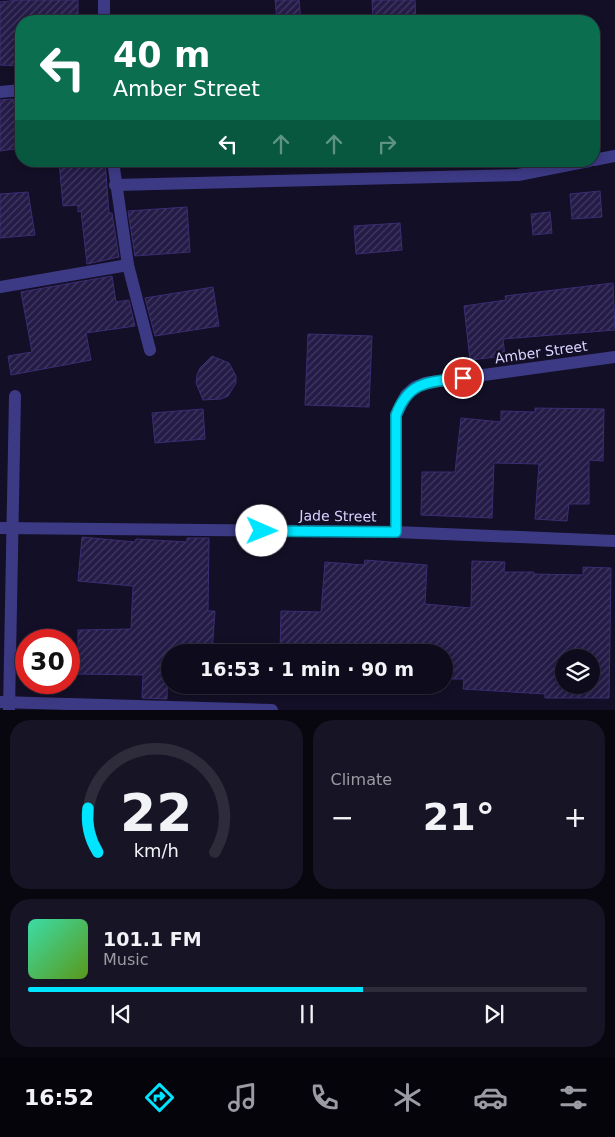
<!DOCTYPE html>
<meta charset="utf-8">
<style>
body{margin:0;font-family:"DejaVu Sans",sans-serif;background:#171425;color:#f1f3f6;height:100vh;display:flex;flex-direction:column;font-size:19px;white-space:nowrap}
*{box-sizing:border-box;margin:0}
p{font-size:16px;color:#9b9ba3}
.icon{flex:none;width:28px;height:28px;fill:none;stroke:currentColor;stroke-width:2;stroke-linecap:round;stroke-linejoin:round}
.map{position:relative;height:710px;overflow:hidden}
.panel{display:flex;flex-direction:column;gap:10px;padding:10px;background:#08060f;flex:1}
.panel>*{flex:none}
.top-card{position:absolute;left:15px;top:15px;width:585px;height:152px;border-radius:20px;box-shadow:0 2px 8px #0003,0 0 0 1px #2e2b3b;background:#0b6e4f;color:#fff;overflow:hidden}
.tools{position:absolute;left:555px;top:649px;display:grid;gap:10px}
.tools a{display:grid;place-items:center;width:45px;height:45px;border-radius:50%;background:#0e0b1c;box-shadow:0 2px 8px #0003,0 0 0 1px #2e2b3b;font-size:25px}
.speed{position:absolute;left:15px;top:629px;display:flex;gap:10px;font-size:25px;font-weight:700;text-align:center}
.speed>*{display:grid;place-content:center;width:65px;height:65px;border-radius:50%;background:#0e0b1c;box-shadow:0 2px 8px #0003,0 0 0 1px #2e2b3b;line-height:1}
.speed .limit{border:8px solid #d22;background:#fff;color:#111}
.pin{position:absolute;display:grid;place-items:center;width:42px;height:42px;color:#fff;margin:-21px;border:2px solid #fff;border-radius:50%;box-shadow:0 1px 5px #0007}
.me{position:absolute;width:55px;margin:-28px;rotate:91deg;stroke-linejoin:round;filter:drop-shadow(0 0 4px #0008)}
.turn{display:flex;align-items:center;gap:18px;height:105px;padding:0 15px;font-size:22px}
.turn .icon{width:65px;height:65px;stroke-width:2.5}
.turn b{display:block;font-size:35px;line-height:42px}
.lanes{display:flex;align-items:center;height:48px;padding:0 15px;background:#0003;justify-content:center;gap:25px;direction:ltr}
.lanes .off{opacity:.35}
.big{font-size:38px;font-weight:800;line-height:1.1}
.panel .tile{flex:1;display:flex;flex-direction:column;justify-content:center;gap:8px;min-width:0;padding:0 18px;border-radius:20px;background:#171425}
.panel .dial{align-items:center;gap:0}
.dial svg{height:130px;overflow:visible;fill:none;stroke:#2e2b3b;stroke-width:7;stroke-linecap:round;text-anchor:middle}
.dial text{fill:#f1f3f6;stroke:none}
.song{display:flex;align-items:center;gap:15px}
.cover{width:60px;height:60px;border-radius:8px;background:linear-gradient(135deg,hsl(160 70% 55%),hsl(90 70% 35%))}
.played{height:5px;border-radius:2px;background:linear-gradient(90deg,#00e5ff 60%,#2e2b3b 60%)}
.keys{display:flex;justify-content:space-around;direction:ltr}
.heat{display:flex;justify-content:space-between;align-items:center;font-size:28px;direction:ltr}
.panel .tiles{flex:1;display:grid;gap:10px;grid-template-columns:1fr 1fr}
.tile:last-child{grid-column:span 2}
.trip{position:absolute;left:161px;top:644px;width:292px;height:50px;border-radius:25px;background:#0e0b1c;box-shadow:0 2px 8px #0003,0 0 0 1px #2e2b3b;font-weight:800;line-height:50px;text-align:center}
.menu{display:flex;height:80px;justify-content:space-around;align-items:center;background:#06040b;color:#9b9ba3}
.menu .icon{width:35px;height:35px}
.menu .current{color:#00e5ff}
.menu b{font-size:22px;color:#f1f3f6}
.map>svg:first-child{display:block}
.building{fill:url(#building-hatch);stroke:#3b2d73;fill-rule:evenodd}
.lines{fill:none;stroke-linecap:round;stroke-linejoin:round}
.minor{stroke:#3d3a85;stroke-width:12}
.route-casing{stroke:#0095a6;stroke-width:12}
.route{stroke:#00e5ff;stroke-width:9}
.labels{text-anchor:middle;stroke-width:5;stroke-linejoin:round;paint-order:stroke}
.street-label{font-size:14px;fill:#d9d4ff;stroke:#130f26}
</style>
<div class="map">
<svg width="615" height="710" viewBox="0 0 615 710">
<defs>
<pattern id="building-hatch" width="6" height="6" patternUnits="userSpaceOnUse" patternTransform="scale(1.25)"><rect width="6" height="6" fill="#241b47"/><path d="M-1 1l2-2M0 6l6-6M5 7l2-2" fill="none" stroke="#433b63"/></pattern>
</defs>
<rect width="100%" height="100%" fill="#130f26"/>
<g class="building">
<path d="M20 0H78V21H21V66L0 65V2Z"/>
<path d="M275 0H299L301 21H277Z"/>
<path d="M372 0H415L416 21H373Z"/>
<path d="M13 99 21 148 0 151V100Z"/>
<path d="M59 161H105L109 213H112L119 257 87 264 81 211 78 212V205L63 206Z"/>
<path d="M600 191 602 217 572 219 570 194Z"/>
<path d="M28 192 35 235 0 238V194Z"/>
<path d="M187 207 190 252 135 256 128 211Z"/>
<path d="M550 212 552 233 533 235 531 214Z"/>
<path d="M400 223 402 250 356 254 354 226Z"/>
<path d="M112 276 116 302 129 300 135 326 86 333 91 360 11 375 8 356 32 352 21 292Z"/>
<path d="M613 283 615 330 503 339 505 356 470 360 464 306 506 300 505 296Z"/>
<path d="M213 287 219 326 155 336 145 298Z"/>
<path d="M308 334 372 336 369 407 305 405Z"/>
<path d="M212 356 229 363 236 376V383L228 396 221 399 203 400 196 383 197 375 200 368Z"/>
<path d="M535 408 604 409 603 461 589 460V504H569L567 521 535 519 539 464 494 463 492 518 421 515 422 472H455L461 418 501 422V411L535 412Z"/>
<path d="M203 409 205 439 155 443 152 413Z"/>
<path d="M82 537 135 542 136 539 187 542V538H209L208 611H215L212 652H168L167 699 142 698 143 675 78 674V630L131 629 133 586 78 581Z"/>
<path d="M365 560 427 565 425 604 471 608 472 561 505 562 504 572H534L533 574 583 575V567L611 568 609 698H545V694L463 689 464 679H445V652H280L281 611 321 612 325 562 364 565ZM564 658H591V685H564Z"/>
</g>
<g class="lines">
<g class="minor">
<path d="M104 0V21"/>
<path d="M0 92 21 90"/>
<path d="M594 160 615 156"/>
<path d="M113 161 128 265 150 350"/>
<path d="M115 185 518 175 589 161"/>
<path d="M0 287 128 265"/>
<path d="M0 528 396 532 615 541"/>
<path d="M396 532V415L406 395 415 387 425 383 615 357"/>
<path d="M0 702 272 710"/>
<path d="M9 710 15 396"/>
</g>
</g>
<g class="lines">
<g class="route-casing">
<path id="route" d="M262 531 396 532V415C409 380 430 382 463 378"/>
</g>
<use href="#route" class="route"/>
</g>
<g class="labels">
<g class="street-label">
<text transform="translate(541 352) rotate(-8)" y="5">Amber Street</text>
<text transform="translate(338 516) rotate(1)" y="5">Jade Street</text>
</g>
</g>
</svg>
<div class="tools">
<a><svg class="icon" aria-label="layers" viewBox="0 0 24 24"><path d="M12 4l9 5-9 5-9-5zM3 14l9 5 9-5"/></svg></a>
</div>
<div class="speed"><div class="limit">30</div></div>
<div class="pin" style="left:463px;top:378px;background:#d93025"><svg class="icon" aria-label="arrive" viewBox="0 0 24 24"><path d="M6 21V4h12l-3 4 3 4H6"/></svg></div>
<svg class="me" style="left:262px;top:531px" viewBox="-20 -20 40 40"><circle r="19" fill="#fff"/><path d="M0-13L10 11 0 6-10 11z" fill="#00e5ff"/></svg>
<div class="trip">16:53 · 1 min · 90 m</div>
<div class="top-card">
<div class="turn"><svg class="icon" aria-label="left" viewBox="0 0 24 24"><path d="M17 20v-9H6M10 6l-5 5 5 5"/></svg><div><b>40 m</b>Amber Street</div></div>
<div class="lanes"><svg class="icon" aria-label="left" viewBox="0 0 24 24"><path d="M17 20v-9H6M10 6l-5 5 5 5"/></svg><svg class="icon off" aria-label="ahead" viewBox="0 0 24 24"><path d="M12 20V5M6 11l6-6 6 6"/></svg><svg class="icon off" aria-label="ahead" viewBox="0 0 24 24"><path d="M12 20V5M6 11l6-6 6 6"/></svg><svg class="icon off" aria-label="right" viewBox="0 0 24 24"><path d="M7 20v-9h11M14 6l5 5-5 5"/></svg></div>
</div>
</div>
<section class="panel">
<div class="tiles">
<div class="tile dial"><svg viewBox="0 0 100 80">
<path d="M14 69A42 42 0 1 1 86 69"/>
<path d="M14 69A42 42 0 0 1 8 42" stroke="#00e5ff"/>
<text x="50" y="56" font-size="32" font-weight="700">22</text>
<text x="50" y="72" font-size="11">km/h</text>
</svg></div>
<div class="tile"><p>Climate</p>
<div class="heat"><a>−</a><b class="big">21°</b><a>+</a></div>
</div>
<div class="tile">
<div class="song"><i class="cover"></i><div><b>101.1 FM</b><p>Music</p></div></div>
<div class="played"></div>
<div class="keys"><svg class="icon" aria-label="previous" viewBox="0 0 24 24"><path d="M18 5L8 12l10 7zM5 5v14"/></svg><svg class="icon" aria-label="pause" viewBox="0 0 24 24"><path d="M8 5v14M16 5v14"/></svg><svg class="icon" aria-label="next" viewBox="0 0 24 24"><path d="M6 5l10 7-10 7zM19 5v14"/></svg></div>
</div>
</div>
</section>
<nav class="menu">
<b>16:52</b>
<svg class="icon current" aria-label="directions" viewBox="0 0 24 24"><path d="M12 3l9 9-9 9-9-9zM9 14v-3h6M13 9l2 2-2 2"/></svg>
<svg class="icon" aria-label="music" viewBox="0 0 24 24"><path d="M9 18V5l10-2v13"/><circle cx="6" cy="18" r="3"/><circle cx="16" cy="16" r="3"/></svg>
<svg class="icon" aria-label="phone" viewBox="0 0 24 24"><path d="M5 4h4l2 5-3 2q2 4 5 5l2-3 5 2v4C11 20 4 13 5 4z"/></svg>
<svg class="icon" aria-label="climate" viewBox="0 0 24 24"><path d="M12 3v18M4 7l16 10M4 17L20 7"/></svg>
<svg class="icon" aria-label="car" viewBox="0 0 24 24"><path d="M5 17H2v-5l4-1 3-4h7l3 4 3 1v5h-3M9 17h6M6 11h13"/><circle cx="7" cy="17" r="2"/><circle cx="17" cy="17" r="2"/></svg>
<svg class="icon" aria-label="filters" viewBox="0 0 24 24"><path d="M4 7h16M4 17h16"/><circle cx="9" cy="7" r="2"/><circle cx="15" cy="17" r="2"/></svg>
</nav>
